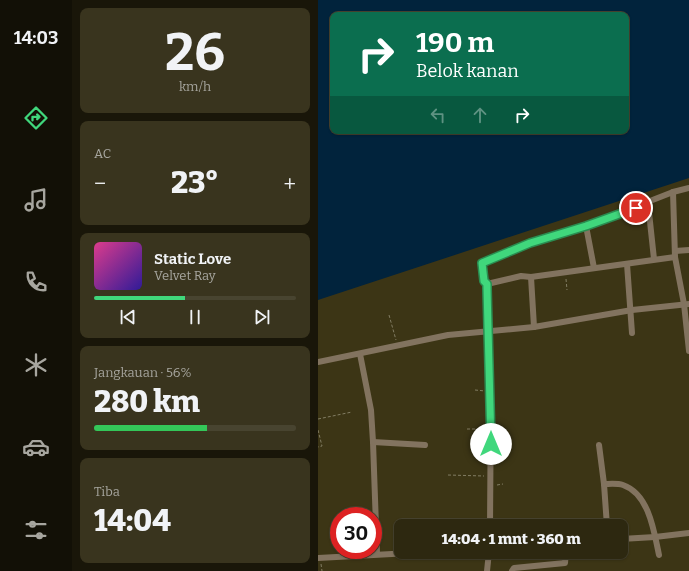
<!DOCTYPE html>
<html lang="id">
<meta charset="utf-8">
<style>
body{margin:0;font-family:Bitter,serif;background:#39341e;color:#f1f3f6;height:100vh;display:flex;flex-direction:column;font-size:15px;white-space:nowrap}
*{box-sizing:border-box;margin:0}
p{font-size:13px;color:#a7a69f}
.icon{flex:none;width:22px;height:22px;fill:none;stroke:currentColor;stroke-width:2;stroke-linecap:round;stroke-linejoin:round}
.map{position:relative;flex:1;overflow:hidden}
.sheet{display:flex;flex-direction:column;gap:8px;padding:8px;background:#191609;width:246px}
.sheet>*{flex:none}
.guide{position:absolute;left:12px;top:12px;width:299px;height:122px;border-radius:8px;box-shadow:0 1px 3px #0004,0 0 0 1px #484430;background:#0b6e4f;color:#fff;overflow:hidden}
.speed{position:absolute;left:12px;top:507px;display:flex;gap:8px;font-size:20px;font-weight:700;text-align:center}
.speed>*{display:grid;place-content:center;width:52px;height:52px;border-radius:50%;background:#2d2810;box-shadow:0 1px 3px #0004,0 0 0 1px #484430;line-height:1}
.speed .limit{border:6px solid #d22;background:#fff;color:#111}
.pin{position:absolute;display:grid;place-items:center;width:34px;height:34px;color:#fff;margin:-17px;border:2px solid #fff;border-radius:50%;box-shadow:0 1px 4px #0007}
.me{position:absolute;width:44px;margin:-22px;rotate:0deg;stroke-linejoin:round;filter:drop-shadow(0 0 3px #0008)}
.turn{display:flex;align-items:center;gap:14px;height:84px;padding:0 20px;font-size:18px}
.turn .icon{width:52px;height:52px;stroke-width:2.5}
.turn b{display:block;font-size:28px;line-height:34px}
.lanes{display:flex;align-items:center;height:38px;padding:0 20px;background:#0003;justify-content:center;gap:20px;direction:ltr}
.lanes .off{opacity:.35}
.big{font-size:30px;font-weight:800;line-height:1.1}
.sheet .widget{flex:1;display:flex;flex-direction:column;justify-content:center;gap:6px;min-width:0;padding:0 14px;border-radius:8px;background:#39341e}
.sheet .dial{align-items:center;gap:0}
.dial b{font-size:52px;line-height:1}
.song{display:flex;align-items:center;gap:12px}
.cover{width:48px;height:48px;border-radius:6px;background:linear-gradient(135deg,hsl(330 70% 55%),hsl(250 70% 35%))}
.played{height:4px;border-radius:2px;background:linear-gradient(90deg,#40d77c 45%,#484430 45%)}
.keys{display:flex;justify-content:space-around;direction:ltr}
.heat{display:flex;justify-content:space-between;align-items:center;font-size:22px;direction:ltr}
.charge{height:6px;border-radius:3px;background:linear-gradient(90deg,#34c759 56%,#484430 0)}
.trip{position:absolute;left:76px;top:519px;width:234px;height:40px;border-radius:8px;background:#2d2810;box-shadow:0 1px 3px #0004,0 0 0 1px #484430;font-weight:800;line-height:40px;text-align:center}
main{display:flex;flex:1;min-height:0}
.tabs{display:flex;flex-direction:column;width:72px;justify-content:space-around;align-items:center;background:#121006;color:#a7a69f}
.tabs .icon{width:28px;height:28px}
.tabs .current{color:#40d77c}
.tabs b{font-size:18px;color:#f1f3f6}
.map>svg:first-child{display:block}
.water{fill:#01233c;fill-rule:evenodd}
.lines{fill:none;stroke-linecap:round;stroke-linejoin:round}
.path{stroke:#827d63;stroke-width:1;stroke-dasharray:3 2;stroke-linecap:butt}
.minor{stroke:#82735f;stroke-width:6}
.route-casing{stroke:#2a8c51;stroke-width:10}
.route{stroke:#40d77c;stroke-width:7}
</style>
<main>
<nav class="tabs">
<b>14:03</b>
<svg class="icon current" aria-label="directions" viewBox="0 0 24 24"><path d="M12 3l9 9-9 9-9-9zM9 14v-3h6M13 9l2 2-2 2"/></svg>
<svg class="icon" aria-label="music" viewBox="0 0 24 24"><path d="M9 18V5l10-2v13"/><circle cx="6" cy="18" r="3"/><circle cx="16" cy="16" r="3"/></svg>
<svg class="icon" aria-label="phone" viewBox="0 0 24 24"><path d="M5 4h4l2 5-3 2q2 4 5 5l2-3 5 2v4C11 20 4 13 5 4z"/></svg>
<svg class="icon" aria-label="climate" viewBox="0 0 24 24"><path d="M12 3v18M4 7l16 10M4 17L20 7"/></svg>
<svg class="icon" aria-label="car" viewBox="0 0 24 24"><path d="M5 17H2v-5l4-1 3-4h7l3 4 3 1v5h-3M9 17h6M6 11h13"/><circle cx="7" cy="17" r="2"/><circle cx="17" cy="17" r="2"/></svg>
<svg class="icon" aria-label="filters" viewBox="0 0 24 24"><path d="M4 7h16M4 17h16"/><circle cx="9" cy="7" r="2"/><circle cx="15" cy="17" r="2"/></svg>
</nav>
<section class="sheet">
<div class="widget dial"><b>26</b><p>km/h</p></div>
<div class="widget"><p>AC</p>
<div class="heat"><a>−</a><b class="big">23°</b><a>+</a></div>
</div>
<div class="widget">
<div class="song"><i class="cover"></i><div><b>Static Love</b><p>Velvet Ray</p></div></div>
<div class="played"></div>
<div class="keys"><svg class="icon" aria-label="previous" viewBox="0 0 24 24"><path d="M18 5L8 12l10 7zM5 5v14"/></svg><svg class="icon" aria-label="pause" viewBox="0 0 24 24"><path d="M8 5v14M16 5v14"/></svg><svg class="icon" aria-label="next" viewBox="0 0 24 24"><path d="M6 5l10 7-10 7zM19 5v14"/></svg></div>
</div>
<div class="widget"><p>Jangkauan · 56%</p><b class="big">280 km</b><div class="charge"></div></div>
<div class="widget"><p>Tiba</p><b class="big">14:04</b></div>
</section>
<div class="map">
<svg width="371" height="571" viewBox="0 0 371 571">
<rect width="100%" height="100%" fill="#3c3515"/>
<path class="water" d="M0 0H371V178L0 300ZM15 15H308V131H15Z"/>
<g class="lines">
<g class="path">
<path d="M248 279 249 290"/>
<path d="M71 315 78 340"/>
<path d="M157 390 167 391"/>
<path d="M0 419 34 412"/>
<path d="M149 429H167"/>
<path d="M0 430 4 446 0 447"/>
<path d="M130 475 166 476"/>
<path d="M179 485 185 484"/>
<path d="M20 547 21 548"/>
<path d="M3 564 4 571"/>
</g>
<g class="minor">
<path d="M355 192 357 257 366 304 371 351"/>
<path d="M330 203 336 259"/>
<path d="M268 226 276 268"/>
<path d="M357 251 371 250"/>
<path d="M309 264 314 333"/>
<path d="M213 277 216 327"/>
<path d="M169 284 203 276 213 277 357 257"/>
<path d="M42 354 53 410 55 442 59 554"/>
<path d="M0 362 130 335 216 327 314 310 371 304"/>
<path d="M55 442 107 445"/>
<path d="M281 445 286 484C291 484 299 483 305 485 331 494 336 531 341 555"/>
<path d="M286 484 289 526"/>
<path d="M172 526 173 391 169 288V284L165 281 164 263 212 243 268 226 355 192 371 188"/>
<path d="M303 539 337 537 371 533"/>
<path d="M0 558 111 552"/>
<path d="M169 571 171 552"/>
<path d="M194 571 196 568 247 563 248 552"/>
</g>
</g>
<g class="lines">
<g class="route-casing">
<path id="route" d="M173 444 169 288V284L166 281 164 263 212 243 268 226 318 208"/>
</g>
<use href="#route" class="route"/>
</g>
</svg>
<div class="speed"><div class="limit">30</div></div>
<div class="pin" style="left:318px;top:208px;background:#d93025"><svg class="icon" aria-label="arrive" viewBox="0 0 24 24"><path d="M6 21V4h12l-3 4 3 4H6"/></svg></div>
<svg class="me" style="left:173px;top:444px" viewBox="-20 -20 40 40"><circle r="19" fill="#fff"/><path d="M0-13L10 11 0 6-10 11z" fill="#40d77c"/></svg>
<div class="trip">14:04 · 1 mnt · 360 m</div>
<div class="guide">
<div class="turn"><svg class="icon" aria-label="right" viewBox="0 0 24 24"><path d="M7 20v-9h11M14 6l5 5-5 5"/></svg><div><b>190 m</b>Belok kanan</div></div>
<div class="lanes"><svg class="icon off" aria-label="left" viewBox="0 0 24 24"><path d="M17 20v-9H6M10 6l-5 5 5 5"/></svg><svg class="icon off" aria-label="ahead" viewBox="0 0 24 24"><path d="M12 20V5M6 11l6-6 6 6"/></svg><svg class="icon" aria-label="right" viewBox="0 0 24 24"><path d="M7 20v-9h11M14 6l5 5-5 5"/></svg></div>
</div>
</div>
</main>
